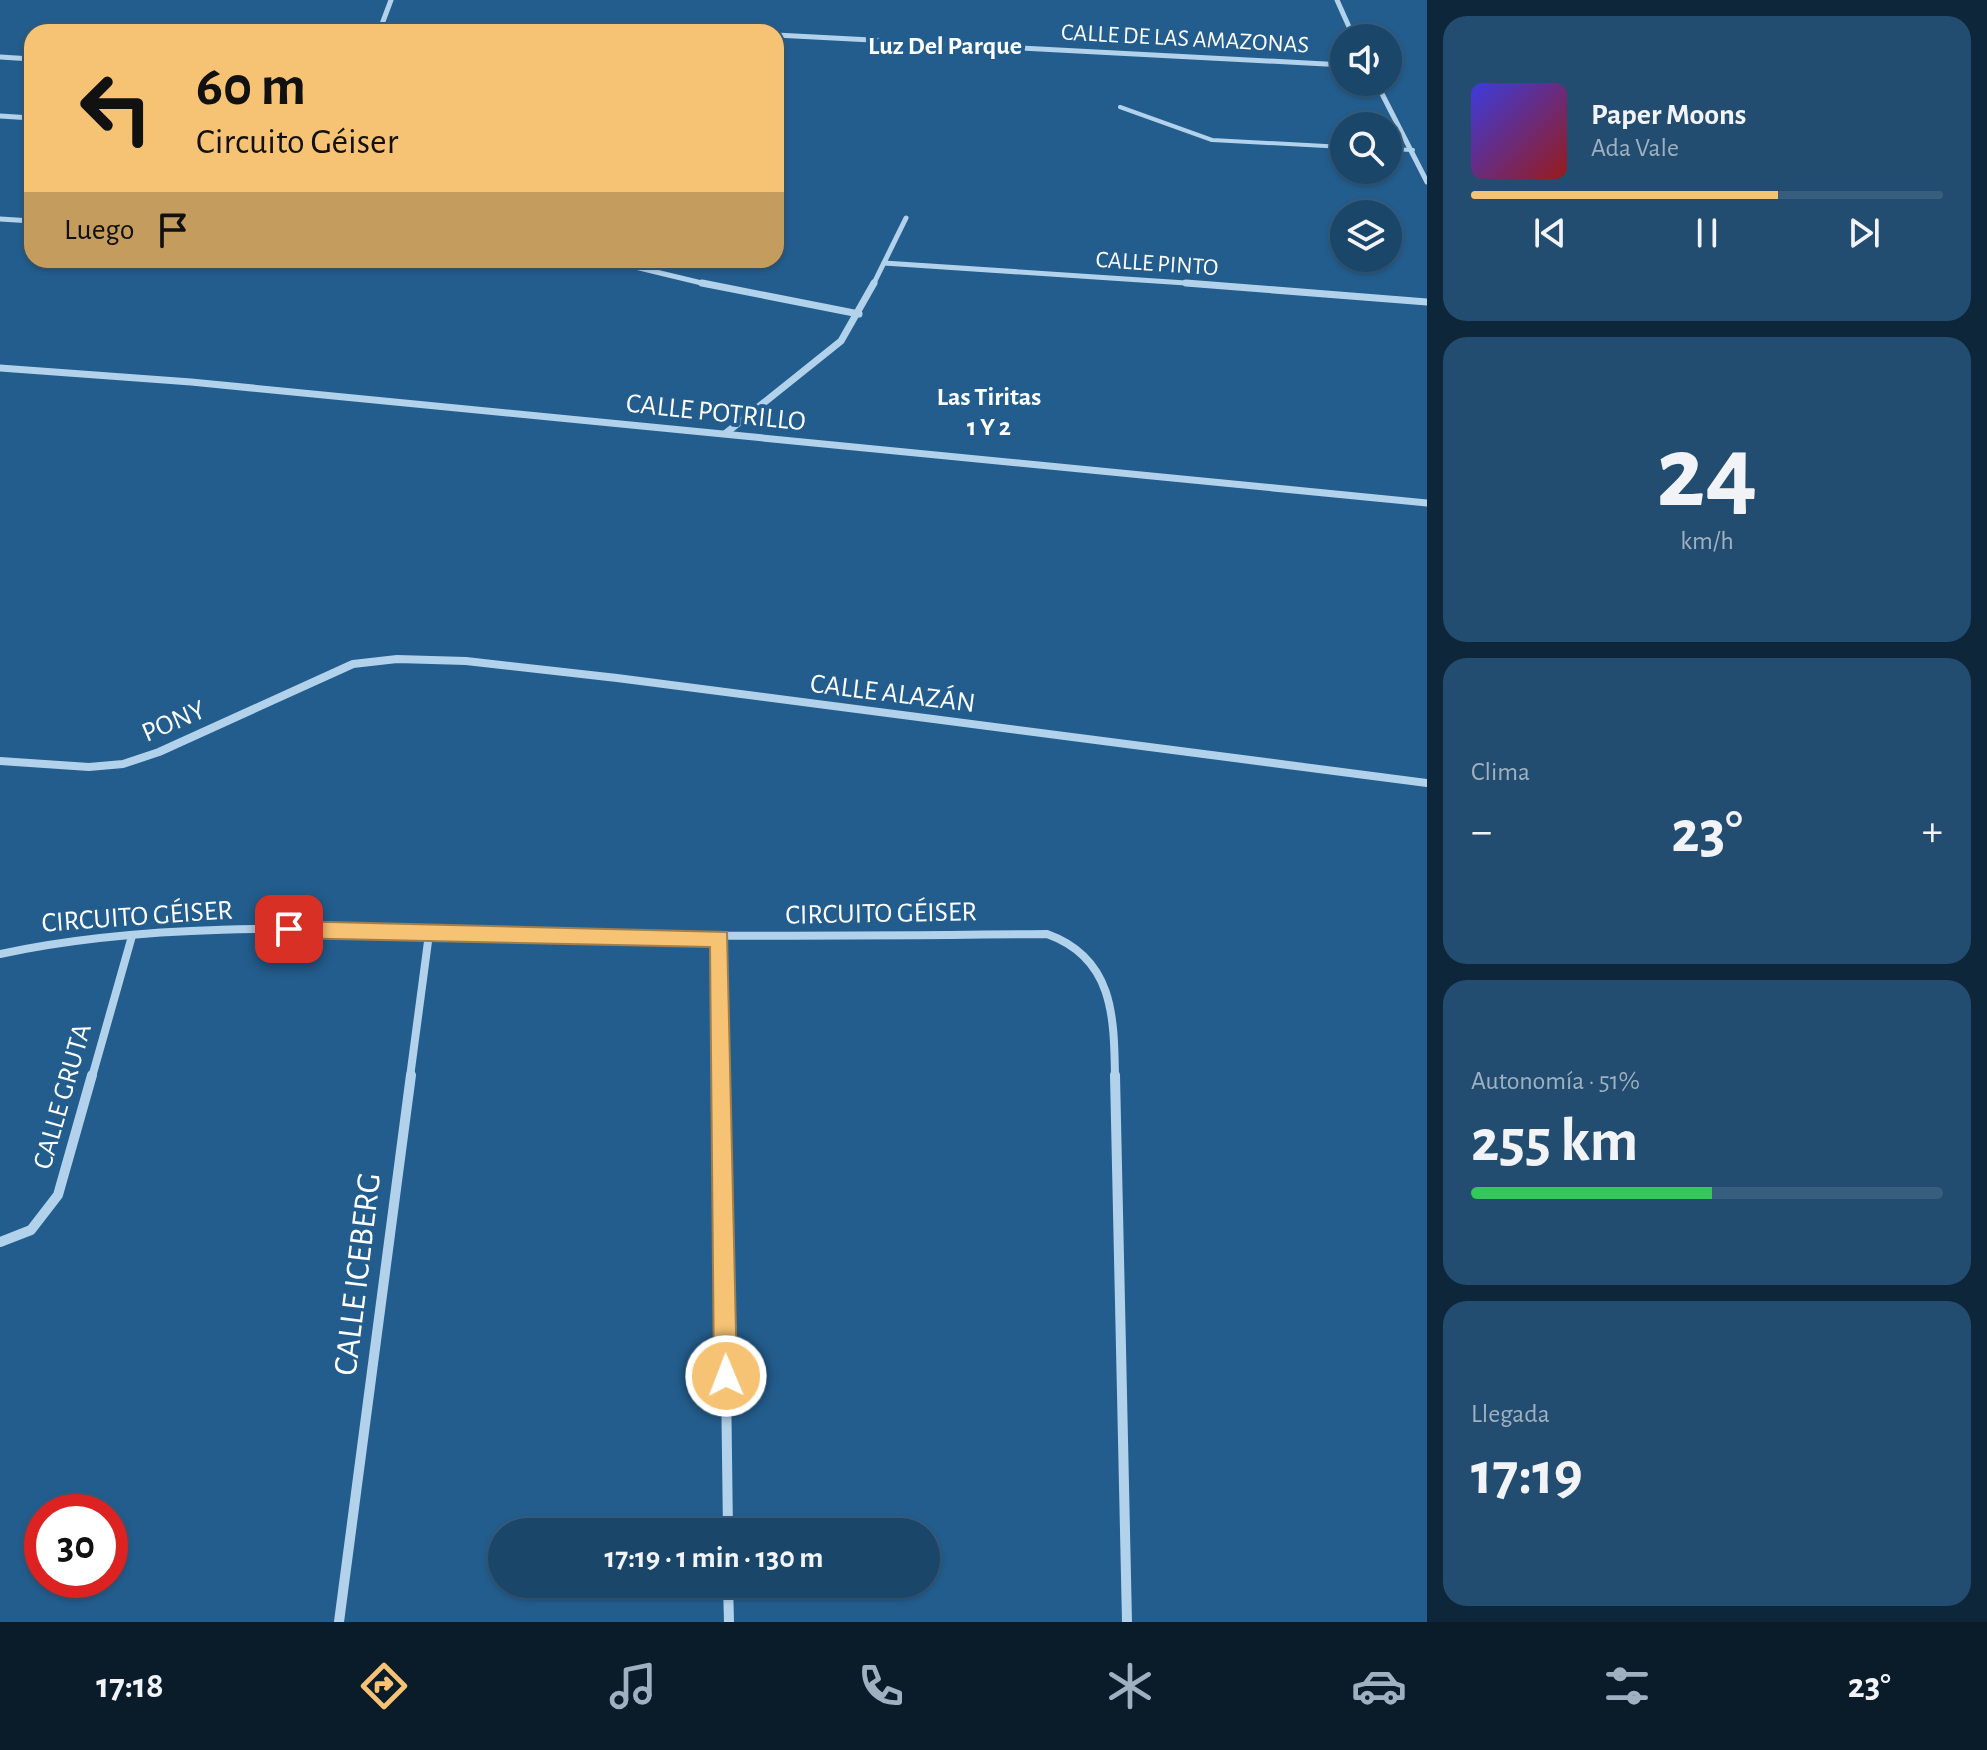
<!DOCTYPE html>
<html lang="es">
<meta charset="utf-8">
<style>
body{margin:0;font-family:"Alegreya Sans",sans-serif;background:#234d70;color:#f1f3f6;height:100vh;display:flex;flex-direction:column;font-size:30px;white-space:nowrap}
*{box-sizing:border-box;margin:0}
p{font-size:26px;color:#9fb1c1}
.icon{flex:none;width:44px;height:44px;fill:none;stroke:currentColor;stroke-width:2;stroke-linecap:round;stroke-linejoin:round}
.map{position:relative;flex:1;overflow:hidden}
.panel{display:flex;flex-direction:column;gap:16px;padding:16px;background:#0e263a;width:560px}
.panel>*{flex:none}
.top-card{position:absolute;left:24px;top:24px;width:760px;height:244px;border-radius:24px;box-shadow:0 2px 6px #0004,0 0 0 2px #385e7e;background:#f6c375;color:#111;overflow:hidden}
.buttons{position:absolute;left:1330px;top:24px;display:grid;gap:16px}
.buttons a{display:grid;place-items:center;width:72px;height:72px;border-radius:50%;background:#1a466a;box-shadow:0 2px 6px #0004,0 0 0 2px #385e7e;font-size:40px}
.speed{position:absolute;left:24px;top:1494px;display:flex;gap:16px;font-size:40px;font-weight:700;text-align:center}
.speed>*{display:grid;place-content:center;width:104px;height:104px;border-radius:50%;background:#1a466a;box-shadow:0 2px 6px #0004,0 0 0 2px #385e7e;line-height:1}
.speed .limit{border:12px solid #d22;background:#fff;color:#111}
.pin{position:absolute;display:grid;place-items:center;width:68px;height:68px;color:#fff;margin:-34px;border-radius:16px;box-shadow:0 4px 12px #0006}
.me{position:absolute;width:88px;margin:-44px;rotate:359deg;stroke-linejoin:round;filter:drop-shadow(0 0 6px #0008)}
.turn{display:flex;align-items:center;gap:28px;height:168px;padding:0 40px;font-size:36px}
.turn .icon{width:104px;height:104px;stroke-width:2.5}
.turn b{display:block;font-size:56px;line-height:68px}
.then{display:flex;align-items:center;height:76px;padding:0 40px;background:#0003;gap:16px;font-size:30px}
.big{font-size:60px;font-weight:700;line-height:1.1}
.panel .widget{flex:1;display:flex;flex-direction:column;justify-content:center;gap:12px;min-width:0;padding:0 28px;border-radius:24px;background:#234d70}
.panel .dial{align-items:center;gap:0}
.dial b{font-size:104px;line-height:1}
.song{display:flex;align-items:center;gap:24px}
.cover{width:96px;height:96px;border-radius:12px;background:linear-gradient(135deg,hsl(240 70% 55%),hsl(0 70% 35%))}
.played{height:8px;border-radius:4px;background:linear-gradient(90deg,#f6c375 65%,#385e7e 65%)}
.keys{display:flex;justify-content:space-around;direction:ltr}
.heat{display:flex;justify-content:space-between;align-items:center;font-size:44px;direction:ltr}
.charge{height:12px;border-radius:6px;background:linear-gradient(90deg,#34c759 51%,#385e7e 0)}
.trip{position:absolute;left:488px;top:1518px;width:452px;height:80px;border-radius:40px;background:#1a466a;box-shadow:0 2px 6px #0004,0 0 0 2px #385e7e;font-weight:700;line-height:80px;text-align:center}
.dock{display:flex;height:128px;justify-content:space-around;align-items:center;background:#0a1c2a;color:#9fb1c1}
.dock .icon{width:56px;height:56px}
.dock .on{color:#f6c375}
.dock b{font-size:36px;color:#f1f3f6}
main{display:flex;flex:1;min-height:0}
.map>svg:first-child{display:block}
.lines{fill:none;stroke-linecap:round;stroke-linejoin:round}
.service{stroke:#b2d2eb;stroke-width:4}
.minor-far3{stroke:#b2d2eb;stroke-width:5}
.minor-far2{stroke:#b2d2eb;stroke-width:7}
.minor-far1{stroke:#b2d2eb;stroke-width:8}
.minor{stroke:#b2d2eb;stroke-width:10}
.route{fill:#f6c375;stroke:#a07f4c;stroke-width:2}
.labels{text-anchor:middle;stroke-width:8;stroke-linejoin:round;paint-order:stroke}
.far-street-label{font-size:24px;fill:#fff;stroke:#235d8d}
.far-quarter-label{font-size:26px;font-weight:bold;fill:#fff;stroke:#235d8d}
.street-label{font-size:28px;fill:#fff;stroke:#235d8d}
.near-street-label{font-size:34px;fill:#fff;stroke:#235d8d}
</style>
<main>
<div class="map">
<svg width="1427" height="1622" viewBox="0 0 1427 1622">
<rect width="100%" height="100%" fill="#235d8d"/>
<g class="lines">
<g class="service">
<path d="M1120 107 1212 140 1344 147"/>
<path d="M1388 149 1413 150"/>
</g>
<g class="minor-far3">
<path d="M1337 0 1354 38"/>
<path d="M570 26 701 32"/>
<path d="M379 32 391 0"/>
<path d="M776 35 1344 65"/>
<path d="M0 57 32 59"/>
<path d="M1376 82 1427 182"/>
<path d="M0 116 32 118"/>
<path d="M0 219 32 221"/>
<path d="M578 260 627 265 710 285"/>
<path d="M884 263 1216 285"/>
<path d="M873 285 906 218"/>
</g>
<g class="minor-far2">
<path d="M702 283 859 314"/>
<path d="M1186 283 1427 302"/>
<path d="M0 368 191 382 1427 503"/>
<path d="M726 433 841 341 874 283"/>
</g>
<g class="minor-far1">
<path d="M0 761 89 767 123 764 159 752 353 664 397 659 466 661 617 678 1427 783"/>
<path d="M720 938 722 1077"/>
<path d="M0 954C167 918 349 930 520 934 696 937 871 936 1047 934 1114 958 1114 1017 1115 1077"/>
<path d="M92 1077 132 936"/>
<path d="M410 1077 429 934"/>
</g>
<g class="minor">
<path d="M722 1075 728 1532"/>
<path d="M1115 1075 1127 1622"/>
<path d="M0 1242 31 1230 58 1195 92 1075"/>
<path d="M728 1584 729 1622"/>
<path d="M339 1622 411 1075"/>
</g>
</g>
<path class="route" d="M289 921 727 932 737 1376 734 1384 726 1387 717 1384 714 1376 710 947 289 938 279 929Z"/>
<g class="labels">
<g class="far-street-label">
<text transform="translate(1185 38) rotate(3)" y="8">CALLE DE LAS AMAZONAS</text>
<text transform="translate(1157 263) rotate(4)" y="8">CALLE PINTO</text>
</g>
<g class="far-quarter-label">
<text x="945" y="54">Luz Del Parque</text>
<text x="989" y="405">Las Tiritas<tspan x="989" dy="30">1 Y 2</tspan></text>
</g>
<g class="street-label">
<text transform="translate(716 411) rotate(6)" y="10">CALLE POTRILLO</text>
<text transform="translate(893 692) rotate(7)" y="10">CALLE ALAZÁN</text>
<text transform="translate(173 720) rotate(-23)" y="10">PONY</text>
<text transform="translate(881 912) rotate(-1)" y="10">CIRCUITO GÉISER</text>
<text transform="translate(137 915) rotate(-4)" y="10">CIRCUITO GÉISER</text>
<text transform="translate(61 1096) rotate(-74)" y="10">CALLE GRUTA</text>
</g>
<g class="near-street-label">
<text transform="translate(356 1274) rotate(-83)" y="12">CALLE ICEBERG</text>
</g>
</g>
</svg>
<div class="buttons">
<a><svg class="icon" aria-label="sound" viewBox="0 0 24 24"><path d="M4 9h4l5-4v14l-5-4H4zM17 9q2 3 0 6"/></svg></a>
<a><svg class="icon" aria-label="search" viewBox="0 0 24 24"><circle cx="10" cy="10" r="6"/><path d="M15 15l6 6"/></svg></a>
<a><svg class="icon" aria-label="layers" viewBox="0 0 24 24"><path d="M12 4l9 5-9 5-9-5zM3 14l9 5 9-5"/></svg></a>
</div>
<div class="speed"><div class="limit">30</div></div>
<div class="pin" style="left:289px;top:929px;background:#d93025"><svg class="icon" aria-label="arrive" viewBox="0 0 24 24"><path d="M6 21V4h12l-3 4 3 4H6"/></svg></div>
<svg class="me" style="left:726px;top:1376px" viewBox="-20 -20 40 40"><circle r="17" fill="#f6c375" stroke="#fff" stroke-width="3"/><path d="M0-11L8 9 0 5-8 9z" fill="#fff"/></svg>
<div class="trip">17:19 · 1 min · 130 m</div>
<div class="top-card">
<div class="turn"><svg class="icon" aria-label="left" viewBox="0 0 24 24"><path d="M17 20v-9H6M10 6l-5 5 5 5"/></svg><div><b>60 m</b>Circuito Géiser</div></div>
<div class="then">Luego<svg class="icon" aria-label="arrive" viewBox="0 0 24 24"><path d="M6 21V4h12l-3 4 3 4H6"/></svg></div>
</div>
</div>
<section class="panel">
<div class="widget">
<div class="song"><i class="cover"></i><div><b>Paper Moons</b><p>Ada Vale</p></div></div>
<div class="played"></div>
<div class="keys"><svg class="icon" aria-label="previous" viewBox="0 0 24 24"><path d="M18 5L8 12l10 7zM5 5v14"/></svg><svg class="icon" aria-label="pause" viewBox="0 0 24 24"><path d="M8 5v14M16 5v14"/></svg><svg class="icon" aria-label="next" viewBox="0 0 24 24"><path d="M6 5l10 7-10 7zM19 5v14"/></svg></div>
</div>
<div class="widget dial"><b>24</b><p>km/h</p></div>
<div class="widget"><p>Clima</p>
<div class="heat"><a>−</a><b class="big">23°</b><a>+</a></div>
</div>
<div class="widget"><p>Autonomía · 51%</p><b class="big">255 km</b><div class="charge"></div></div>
<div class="widget"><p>Llegada</p><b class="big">17:19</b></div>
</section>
</main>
<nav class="dock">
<b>17:18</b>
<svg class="icon on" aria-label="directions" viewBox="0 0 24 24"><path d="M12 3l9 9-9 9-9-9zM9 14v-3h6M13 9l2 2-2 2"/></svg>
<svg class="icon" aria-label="music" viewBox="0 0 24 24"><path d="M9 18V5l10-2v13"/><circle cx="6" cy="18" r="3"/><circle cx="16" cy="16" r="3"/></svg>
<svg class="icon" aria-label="phone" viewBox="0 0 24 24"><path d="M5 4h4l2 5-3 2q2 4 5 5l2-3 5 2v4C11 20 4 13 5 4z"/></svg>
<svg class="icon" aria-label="climate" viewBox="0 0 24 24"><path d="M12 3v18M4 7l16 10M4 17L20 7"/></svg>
<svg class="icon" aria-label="car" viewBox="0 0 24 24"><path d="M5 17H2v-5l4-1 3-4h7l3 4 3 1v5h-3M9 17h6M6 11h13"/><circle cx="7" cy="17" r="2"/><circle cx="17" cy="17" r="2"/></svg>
<svg class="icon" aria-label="filters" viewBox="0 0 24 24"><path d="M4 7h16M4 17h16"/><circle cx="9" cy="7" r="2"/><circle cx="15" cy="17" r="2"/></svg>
<b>23°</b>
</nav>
